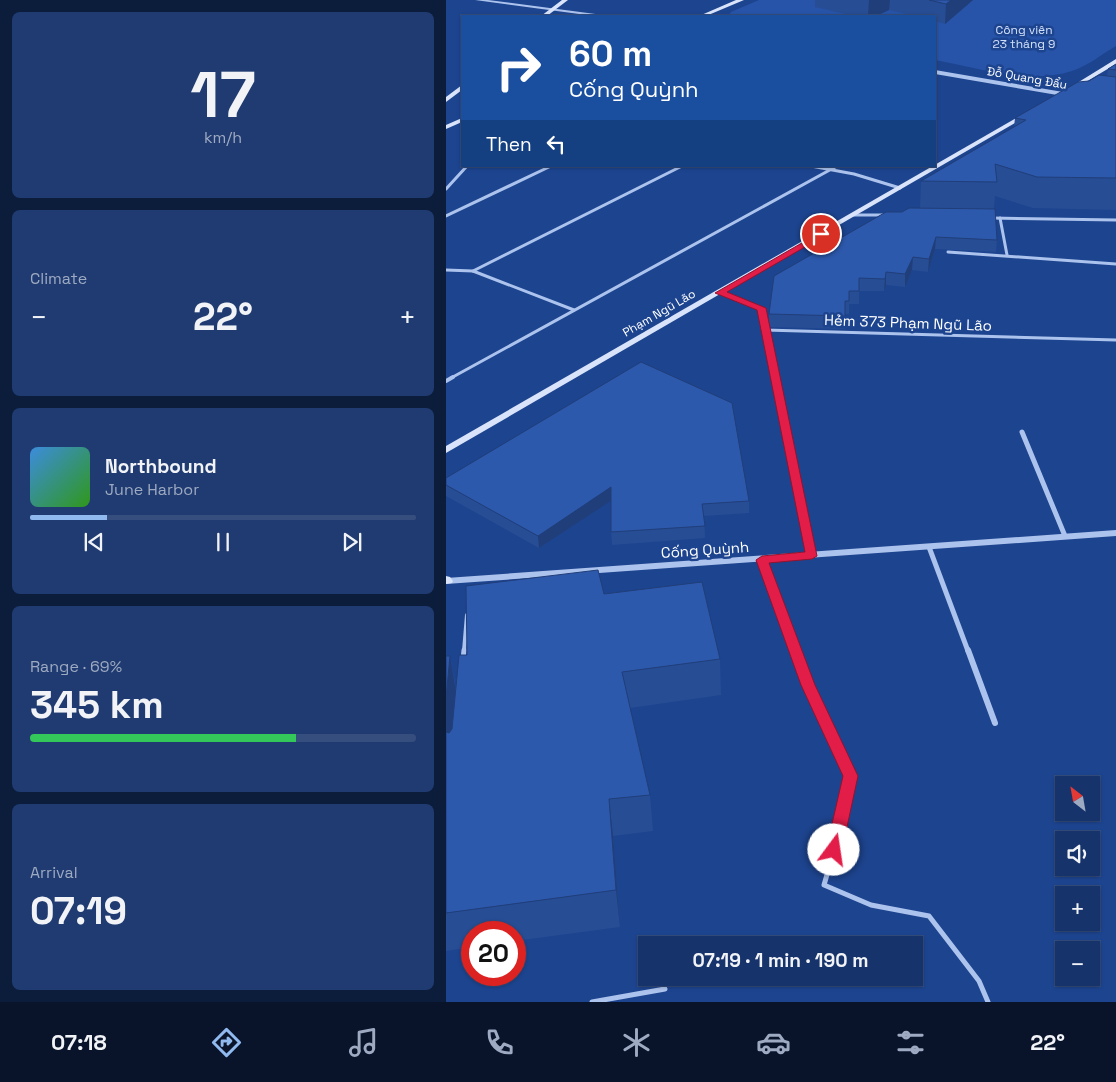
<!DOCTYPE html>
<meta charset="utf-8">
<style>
body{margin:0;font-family:"Space Grotesk",sans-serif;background:#1f3b71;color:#f1f3f6;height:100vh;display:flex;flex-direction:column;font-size:19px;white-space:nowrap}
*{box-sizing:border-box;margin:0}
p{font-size:16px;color:#9eaac1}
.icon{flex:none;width:28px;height:28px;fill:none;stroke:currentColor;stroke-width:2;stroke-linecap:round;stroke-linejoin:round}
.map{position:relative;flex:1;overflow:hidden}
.details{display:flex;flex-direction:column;gap:12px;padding:12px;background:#0c1c3b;width:446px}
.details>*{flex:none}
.hud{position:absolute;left:15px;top:15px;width:475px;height:152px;border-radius:0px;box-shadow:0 1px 4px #0004,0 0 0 1px #354e7e;background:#1a4fa0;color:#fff;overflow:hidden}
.needle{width:32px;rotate:329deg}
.buttons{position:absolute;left:609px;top:776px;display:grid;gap:10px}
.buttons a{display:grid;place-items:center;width:45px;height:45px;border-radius:0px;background:#16336b;box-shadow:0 1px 4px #0004,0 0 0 1px #354e7e;font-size:25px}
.speed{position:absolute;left:15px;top:921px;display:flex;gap:10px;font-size:25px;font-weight:700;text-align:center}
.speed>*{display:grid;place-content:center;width:65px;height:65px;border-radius:50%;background:#16336b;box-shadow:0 1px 4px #0004,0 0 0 1px #354e7e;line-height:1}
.speed .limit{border:8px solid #d22;background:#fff;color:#111}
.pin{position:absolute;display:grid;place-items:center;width:42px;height:42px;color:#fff;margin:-21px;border:2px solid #fff;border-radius:50%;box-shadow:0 1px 5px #0007}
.me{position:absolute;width:55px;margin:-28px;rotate:14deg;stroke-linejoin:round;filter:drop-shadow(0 0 4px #0008)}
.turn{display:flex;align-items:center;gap:18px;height:105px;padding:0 25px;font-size:22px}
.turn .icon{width:65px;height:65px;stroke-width:2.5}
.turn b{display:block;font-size:35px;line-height:42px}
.then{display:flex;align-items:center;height:48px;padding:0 25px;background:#0003;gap:10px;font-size:19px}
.big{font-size:38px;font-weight:700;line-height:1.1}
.details .widget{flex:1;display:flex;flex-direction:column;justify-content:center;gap:8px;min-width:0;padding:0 18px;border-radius:8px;background:#1f3b71}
.details .dial{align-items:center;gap:0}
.dial b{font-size:65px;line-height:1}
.song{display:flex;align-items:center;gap:15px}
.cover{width:60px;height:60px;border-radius:8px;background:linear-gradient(135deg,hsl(210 70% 55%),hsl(110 70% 35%))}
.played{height:5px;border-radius:2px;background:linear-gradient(90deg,#90b9f0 20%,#354e7e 20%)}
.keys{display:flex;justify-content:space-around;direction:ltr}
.heat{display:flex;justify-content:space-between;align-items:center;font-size:28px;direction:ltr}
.charge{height:8px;border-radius:4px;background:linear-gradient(90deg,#34c759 69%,#354e7e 0)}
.trip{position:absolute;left:192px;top:936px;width:285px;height:50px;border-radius:0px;background:#16336b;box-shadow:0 1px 4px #0004,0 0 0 1px #354e7e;font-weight:700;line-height:50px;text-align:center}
.tabs{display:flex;height:80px;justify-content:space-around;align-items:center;background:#09142b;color:#9eaac1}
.tabs .icon{width:35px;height:35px}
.tabs .current{color:#90b9f0}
.tabs b{font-size:22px;color:#f1f3f6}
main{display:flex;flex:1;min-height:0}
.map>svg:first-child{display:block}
.green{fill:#2754a8}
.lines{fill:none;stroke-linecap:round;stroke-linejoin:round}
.service-far2{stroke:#acc3ed;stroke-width:3}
.service-far1{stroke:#acc3ed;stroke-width:4}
.service{stroke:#acc3ed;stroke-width:5}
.minor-far1{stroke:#acc3ed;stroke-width:5}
.minor{stroke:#acc3ed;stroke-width:6}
.tertiary{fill:#acc3ed;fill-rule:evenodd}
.secondary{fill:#d9e4fa;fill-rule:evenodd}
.wall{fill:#274d95}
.shaded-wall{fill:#203e79}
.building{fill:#2d59ad;stroke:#203e79}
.route{fill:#e11d48;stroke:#92132f}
.labels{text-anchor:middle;stroke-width:5;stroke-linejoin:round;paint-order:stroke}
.far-park-label{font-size:12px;fill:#d2e0fa;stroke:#1d448f}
.far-street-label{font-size:12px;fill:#fff;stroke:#1d448f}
.street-label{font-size:15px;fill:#fff;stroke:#1d448f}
</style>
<main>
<section class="details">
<div class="widget dial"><b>17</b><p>km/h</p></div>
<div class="widget"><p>Climate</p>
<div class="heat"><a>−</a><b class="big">22°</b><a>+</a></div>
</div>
<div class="widget">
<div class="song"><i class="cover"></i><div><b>Northbound</b><p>June Harbor</p></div></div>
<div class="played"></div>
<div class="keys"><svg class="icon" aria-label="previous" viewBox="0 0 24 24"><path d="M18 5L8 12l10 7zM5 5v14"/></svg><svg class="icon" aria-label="pause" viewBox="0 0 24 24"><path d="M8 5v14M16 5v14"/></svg><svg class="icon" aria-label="next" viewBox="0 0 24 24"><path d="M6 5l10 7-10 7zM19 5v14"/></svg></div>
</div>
<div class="widget"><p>Range · 69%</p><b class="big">345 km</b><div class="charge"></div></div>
<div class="widget"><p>Arrival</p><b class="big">07:19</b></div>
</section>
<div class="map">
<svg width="670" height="1002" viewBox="0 0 670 1002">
<rect width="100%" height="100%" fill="#1d448f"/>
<path class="green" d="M313 0H670V46C656 54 642 66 626 71 583 85 532 68 489 60V16H282L285 12Z"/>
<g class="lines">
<g class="service-far2">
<path d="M365 166 408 174 454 188"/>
<path d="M0 189 21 166"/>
<path d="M408 215H438"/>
<path d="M0 216 105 166"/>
<path d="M545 218 670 220"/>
<path d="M554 218 561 255"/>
<path d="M502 252 670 264"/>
<path d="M0 270 27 271 128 310"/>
<path d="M27 271 236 166"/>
<path d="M274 293 315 308 319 330 670 340"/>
<path d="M319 330 329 378"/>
<path d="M5 378 391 166"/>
</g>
<g class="service-far1">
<path d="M329 377 365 555"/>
<path d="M0 381 7 377"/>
<path d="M18 651 21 615"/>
</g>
<g class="service">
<path d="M17 660 18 650"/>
<path d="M393 833 378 885 425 905 483 916 533 981 542 1002"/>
<path d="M146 1002 219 989"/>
</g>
<g class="minor-far1">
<path d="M576 432 619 536"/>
<path d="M483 547 522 651"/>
<path d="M316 560 350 651"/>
</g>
<g class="minor">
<path d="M349 650 362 685 404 776 393 833"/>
<path d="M522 650 549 723"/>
</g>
<g class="tertiary">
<path d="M29 0H42L157 15 159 16H148Z"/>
<path d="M489 70 623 93 626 95 623 97 489 74Z"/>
<path d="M670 530V536L0 584V578Z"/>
</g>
<g class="secondary">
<path d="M116 0H122L101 16H95Z"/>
<path d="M290 0H298L260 16H253Z"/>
<path d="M670 59V64L628 89 623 88Z"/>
<path d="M16 85V90L0 102V97Z"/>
<path d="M579 113 582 115 581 116 0 453V446Z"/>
<path d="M16 118V122L0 129V125Z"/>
<path d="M0 576 4 577 7 581 6 583 0 584Z"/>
</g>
</g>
<g class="wall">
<path d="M369 0H527L499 24 489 21V16H469L443 10 430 16H408L369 7Z"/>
<path d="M670 64V210L587 208 549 196 548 209 551 240 550 252 489 249 482 272 466 270 459 287 440 285 438 291H413V304H403V314H399V329L323 327V314L456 212 474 208 475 181 568 127 569 118 643 81 661 76 662 69Z"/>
<path d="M0 478 303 501V513L258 516 259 538 166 545 165 532V500L93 548 0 496Z"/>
<path d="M158 594 274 659 275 695 184 708 204 795 207 831 167 836 174 927 69 941V932H26V947L0 951V656H4L10 688 21 655Z"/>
</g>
<g class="shaded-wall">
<path d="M423 0H444L443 10 430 16H422Z"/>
<path d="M505 0H527L499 24 500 4Z"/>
<path d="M490 237 489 249 482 272 483 259Z"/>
<path d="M467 257 466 270 459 287V274Z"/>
<path d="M440 272V285L438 291 439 279Z"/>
<path d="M165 487 166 500 93 548 92 536Z"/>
<path d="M4 656 10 692 5 765 0 742V698Z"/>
<path d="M163 799 167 836 174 927 170 890Z"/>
</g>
<g class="building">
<path d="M483 0H505L500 4Z"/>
<path d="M670 64V70L662 69Z"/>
<path d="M653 75 670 77V178L591 177 549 164 551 182 475 181 580 120 569 118 632 82 643 81Z"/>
<path d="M463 208 549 209 551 240 490 237 483 259 467 257 459 274 440 272 439 279 413 278V291H403V301H399V316L323 314 328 276 440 212H456Z"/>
<path d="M195 362 286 403 303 501 256 504 259 526 165 532V487L92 536 0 485V478Z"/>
<path d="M152 570 158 594 256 582 274 659 176 672 204 795 163 799 170 890 0 913V732L3 733 6 729 13 655H21L20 586Z"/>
<path d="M0 656H4L0 698Z"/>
</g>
<path class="route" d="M375 232 378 233V236L281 292 320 308 371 556 366 559 323 563 369 685 412 776 396 850 393 854 388 856 383 854 380 850 397 776 355 685 310 560 316 556 359 552 311 310 269 293Z"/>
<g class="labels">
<g class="far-park-label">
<text x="578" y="34">Công viên<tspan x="578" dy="14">23 tháng 9</tspan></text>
</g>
<g class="far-street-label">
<text transform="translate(581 78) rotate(10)" y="4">Ðỗ Quang Ðẩu</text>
<text transform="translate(213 313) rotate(-30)" y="4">Phạm Ngũ Lão</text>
</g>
<g class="street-label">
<text transform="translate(462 323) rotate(2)" y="5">Hẻm 373 Phạm Ngũ Lão</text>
<text transform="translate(259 550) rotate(-4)" y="5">Cống Quỳnh</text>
</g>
</g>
</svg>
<div class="buttons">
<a><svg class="needle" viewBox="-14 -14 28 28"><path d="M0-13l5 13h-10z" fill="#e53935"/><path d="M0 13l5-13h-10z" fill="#9eaac1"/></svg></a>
<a><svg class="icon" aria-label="sound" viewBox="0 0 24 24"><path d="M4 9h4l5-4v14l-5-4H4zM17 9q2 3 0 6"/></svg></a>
<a>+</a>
<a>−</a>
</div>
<div class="speed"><div class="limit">20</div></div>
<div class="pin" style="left:375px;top:234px;background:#d93025"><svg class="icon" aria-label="arrive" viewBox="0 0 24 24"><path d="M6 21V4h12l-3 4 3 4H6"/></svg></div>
<svg class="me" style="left:388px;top:850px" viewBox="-20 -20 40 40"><circle r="19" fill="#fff"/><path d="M0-13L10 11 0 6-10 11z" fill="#e11d48"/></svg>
<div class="trip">07:19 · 1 min · 190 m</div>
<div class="hud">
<div class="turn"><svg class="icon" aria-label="right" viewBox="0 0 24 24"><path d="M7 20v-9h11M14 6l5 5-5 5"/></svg><div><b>60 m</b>Cống Quỳnh</div></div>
<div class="then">Then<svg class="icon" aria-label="left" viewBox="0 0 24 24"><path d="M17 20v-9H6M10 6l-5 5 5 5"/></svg></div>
</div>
</div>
</main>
<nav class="tabs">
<b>07:18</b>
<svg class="icon current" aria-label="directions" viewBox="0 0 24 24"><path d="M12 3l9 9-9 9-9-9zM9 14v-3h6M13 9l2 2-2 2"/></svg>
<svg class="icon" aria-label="music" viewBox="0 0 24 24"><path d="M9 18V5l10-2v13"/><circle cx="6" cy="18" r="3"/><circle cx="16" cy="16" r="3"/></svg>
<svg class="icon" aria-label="phone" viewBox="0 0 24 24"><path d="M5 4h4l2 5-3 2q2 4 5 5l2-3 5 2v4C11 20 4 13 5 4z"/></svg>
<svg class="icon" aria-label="climate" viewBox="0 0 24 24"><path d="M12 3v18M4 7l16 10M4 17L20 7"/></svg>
<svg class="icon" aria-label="car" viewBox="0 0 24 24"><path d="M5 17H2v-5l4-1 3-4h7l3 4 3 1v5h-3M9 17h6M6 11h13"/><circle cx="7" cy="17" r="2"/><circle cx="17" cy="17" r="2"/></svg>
<svg class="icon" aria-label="filters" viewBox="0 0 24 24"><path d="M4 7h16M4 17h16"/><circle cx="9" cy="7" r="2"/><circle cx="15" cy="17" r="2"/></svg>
<b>22°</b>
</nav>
